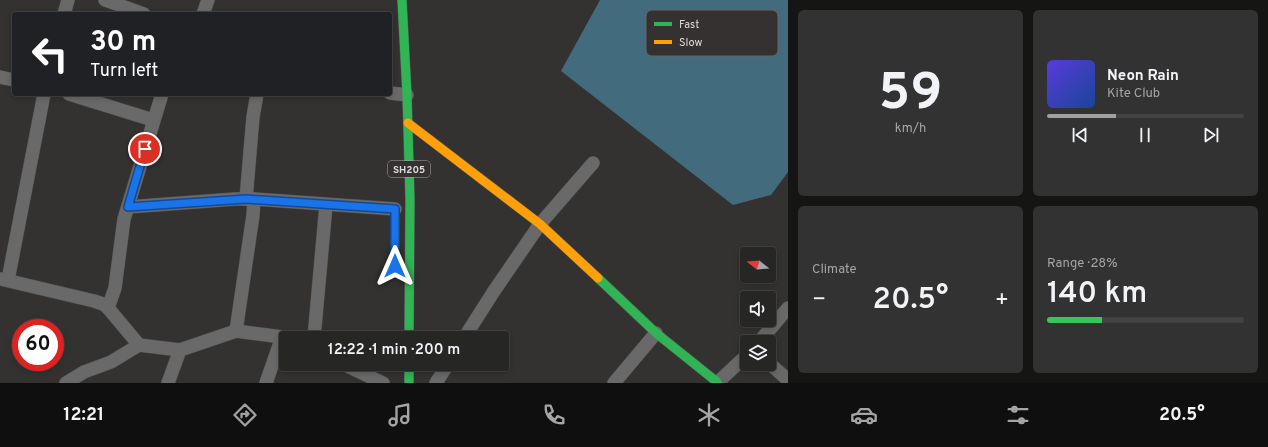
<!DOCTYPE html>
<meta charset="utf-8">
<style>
body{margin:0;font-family:Overpass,sans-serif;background:#323232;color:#f1f3f6;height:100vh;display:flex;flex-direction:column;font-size:15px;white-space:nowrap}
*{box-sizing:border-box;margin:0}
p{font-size:13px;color:#a4a5a7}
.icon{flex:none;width:22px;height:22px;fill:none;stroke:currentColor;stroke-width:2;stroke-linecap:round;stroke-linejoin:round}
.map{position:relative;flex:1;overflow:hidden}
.side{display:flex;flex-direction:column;gap:10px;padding:10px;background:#151514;width:480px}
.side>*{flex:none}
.hud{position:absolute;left:12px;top:12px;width:380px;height:84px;border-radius:4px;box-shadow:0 2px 6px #0003,0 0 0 1px #424342;background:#202124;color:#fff;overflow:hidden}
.needle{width:26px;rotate:287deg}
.controls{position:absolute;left:740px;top:247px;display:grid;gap:8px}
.controls a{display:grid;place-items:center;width:36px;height:36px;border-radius:4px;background:#262625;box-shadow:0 2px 6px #0003,0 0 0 1px #424342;font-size:20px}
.speed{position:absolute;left:12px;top:319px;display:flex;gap:8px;font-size:20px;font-weight:700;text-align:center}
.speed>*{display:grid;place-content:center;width:52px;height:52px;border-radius:50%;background:#262625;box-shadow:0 2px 6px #0003,0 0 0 1px #424342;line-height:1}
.speed .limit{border:6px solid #d22;background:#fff;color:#111}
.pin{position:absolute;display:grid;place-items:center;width:34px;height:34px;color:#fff;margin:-17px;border:2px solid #fff;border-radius:50%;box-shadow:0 1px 4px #0007}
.me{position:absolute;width:44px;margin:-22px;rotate:0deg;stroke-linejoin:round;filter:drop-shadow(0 0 3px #0008)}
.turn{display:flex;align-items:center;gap:14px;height:84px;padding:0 12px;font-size:18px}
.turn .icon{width:52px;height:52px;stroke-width:2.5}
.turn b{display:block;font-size:28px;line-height:34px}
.big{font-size:30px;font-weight:600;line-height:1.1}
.side .widget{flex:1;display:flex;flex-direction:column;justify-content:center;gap:6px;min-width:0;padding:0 14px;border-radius:6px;background:#323232}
.side .dial{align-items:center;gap:0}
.dial b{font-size:52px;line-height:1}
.song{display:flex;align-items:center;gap:12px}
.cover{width:48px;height:48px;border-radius:6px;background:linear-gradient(135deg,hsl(250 70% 55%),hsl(220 70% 35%))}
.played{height:4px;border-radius:2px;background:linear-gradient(90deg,#a2a1a0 35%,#424342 35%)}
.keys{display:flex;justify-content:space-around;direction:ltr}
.heat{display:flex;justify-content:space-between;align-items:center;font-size:22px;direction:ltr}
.charge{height:6px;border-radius:3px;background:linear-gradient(90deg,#34c759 28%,#424342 0)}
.side .tiles{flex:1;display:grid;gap:10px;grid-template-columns:repeat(2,1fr)}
.trip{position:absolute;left:279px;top:331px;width:230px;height:40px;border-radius:4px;background:#262625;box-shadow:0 2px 6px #0003,0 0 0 1px #424342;font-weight:600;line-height:40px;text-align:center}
.menu{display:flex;height:64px;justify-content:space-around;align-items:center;background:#0f0f0f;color:#a4a5a7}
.menu .icon{width:28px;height:28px}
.menu .selected{color:#a2a1a0}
.menu b{font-size:18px;color:#f1f3f6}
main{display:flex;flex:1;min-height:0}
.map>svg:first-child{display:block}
.water{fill:#426c7d}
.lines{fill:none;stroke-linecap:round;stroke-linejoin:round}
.street-casing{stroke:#525150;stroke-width:14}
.fast-casing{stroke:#525150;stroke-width:10}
.slow-casing{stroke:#525150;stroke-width:10}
.street{stroke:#6a6969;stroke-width:13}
.fast{stroke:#30b455;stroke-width:9}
.slow{stroke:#ff9f0a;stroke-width:9}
.route-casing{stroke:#114b97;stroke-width:10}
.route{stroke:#1a73e8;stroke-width:7}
.labels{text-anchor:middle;stroke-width:4;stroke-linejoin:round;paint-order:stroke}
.shield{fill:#343130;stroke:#aba9a8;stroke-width:1}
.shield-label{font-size:10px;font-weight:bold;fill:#dedddc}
.key{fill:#343130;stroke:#676564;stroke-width:1}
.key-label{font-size:11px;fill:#dedddc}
</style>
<main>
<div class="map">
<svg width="788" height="383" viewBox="0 0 788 383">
<rect width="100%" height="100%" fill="#333231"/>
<path class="water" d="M600 0H788V172L771 195 733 205 561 71Z"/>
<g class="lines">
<g class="street-casing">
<g id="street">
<path d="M105 0 144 14"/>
<path d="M64 14 68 0"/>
<path d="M203 14 208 0"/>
<path d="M0 77 14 80"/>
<path d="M390 93 407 95"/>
<path d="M69 94 153 120"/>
<path d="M246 199 253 117 257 94"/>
<path d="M128 207 235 199H254L395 209"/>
<path d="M1 279 94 301 103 304 108 308 139 345"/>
<path d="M8 280 44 94"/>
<path d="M108 308 115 288 124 219 162 94"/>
<path d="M236 331 253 215 254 199"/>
<path d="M314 338 326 205"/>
<path d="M464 338 494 291 540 224 593 163"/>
<path d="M759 342 788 308"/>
<path d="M769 363 788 380"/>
<path d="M343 364 383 383"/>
<path d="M66 383 84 372 111 362 139 345 180 350 236 331 282 337 286 338"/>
<path d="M168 383 180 350"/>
<path d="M266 383 282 337"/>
<path d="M436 383 448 364"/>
<path d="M614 383 656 333"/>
<path d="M717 383 747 355"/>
</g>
</g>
<g class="fast-casing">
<g id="fast">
<path d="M402 0 407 95 410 200 409 338"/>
<path d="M598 278 656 333 717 382"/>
<path d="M409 364V383"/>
</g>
</g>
<g class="slow-casing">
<path id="slow" d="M408 123 540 224 598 278"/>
</g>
<use href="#street" class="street"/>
<use href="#fast" class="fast"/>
<use href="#slow" class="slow"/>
</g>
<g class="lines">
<g class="route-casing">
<path id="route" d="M145 149 128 207 246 199 395 209V266"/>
</g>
<use href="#route" class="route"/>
</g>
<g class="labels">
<rect class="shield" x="388" y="161" width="42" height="16" rx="3"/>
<g class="shield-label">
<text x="409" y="173">SH205</text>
</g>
</g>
<rect x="646" y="10" width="132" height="46" rx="6" class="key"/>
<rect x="654" y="22" width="18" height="4" fill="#30b455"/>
<rect x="654" y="40" width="18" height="4" fill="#ff9f0a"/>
<g class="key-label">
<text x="679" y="28">Fast</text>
<text x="679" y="46">Slow</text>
</g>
</svg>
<div class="controls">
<a><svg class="needle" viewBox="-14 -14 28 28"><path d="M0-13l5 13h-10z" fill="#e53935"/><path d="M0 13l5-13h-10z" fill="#a4a5a7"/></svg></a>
<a><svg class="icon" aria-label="sound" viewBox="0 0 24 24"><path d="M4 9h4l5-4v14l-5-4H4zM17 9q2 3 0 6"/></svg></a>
<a><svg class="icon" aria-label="layers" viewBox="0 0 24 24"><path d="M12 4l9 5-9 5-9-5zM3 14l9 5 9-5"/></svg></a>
</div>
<div class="speed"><div class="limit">60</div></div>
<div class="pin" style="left:145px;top:149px;background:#d93025"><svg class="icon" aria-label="arrive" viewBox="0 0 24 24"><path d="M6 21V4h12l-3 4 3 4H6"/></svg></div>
<svg class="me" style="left:395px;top:266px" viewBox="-20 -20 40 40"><path d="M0-17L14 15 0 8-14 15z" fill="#1a73e8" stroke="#fff" stroke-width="4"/></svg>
<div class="trip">12:22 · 1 min · 200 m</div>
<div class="hud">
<div class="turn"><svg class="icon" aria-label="left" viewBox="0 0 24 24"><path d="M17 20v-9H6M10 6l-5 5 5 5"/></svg><div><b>30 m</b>Turn left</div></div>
</div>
</div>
<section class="side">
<div class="tiles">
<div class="widget dial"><b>59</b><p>km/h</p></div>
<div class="widget">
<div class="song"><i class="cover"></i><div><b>Neon Rain</b><p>Kite Club</p></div></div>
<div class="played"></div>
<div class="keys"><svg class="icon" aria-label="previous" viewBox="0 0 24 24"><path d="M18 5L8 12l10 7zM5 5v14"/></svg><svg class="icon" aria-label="pause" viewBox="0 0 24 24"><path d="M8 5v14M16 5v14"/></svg><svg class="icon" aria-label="next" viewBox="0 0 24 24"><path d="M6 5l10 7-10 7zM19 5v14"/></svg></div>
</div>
<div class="widget"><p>Climate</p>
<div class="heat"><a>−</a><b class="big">20.5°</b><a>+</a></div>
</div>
<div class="widget"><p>Range · 28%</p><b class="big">140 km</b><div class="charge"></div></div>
</div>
</section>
</main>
<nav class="menu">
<b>12:21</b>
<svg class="icon selected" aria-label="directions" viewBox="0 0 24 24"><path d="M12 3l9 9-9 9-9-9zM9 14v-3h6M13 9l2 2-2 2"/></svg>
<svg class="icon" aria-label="music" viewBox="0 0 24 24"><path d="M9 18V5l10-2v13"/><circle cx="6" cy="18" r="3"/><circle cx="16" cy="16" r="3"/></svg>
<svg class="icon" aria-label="phone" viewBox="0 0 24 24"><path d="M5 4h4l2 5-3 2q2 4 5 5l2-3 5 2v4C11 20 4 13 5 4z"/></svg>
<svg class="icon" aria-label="climate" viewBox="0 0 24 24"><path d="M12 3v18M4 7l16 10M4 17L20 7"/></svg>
<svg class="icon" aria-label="car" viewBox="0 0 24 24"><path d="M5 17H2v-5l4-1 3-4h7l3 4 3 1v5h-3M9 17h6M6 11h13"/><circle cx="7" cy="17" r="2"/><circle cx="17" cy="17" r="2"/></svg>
<svg class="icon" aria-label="filters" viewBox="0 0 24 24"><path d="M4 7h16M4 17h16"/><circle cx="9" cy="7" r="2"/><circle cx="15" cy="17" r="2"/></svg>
<b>20.5°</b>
</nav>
